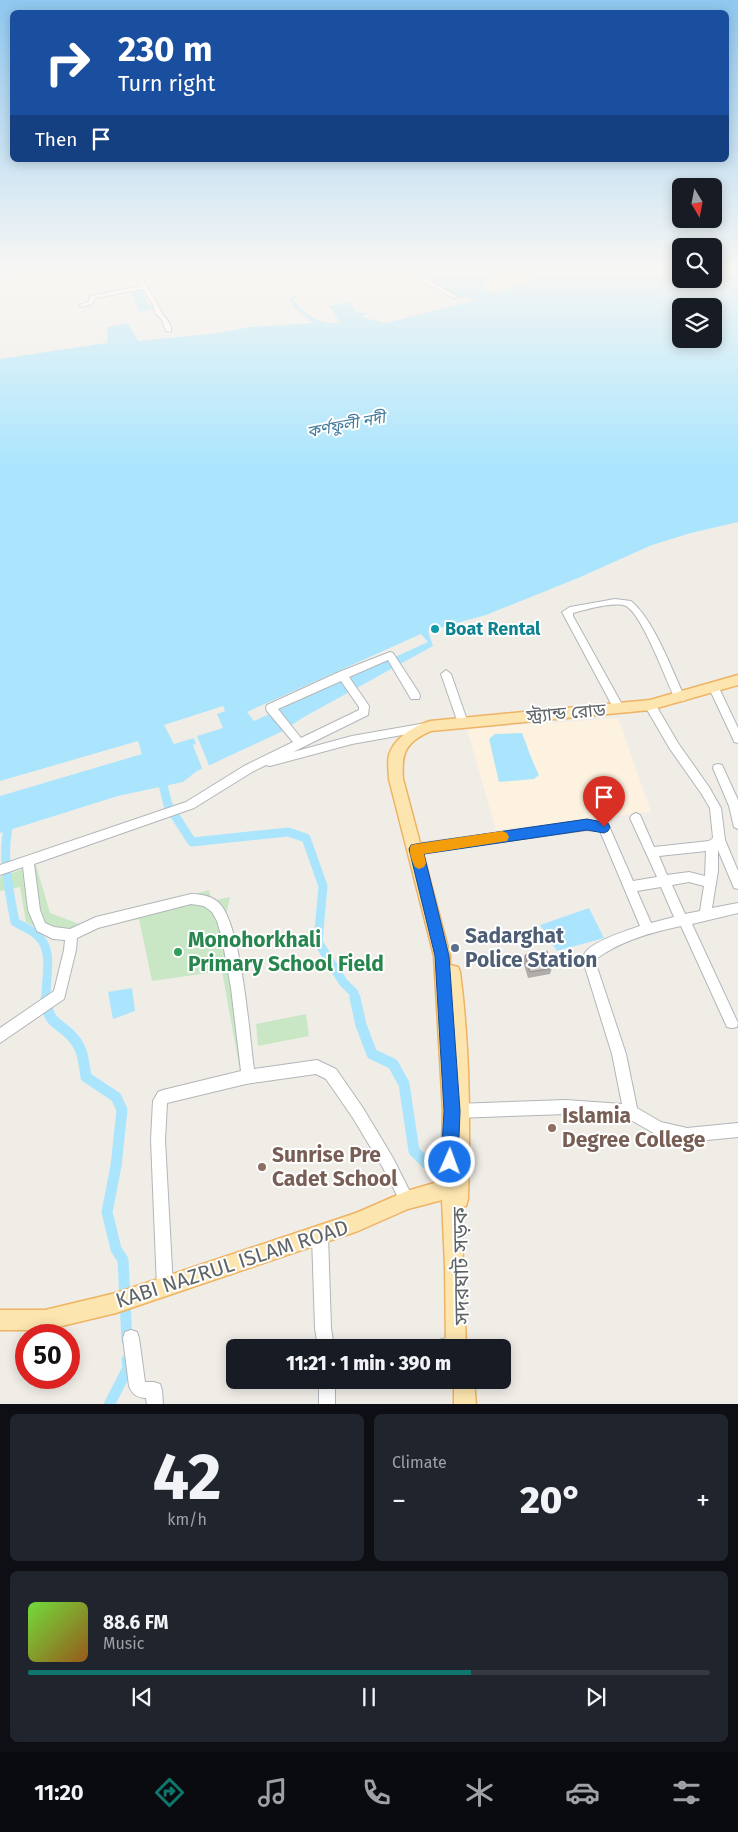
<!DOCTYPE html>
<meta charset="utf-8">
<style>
body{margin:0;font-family:"Fira Sans","Noto Sans Bengali",sans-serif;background:#20242c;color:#f1f3f6;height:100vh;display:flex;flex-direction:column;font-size:19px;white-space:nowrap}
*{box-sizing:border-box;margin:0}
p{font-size:16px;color:#9ea1a6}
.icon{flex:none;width:28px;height:28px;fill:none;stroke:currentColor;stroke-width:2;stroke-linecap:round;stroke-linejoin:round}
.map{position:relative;height:1404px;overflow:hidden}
.sheet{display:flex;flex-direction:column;gap:10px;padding:10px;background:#0d0f14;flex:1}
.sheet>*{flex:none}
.top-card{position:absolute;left:10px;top:10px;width:719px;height:152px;border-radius:8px;box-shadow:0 2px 12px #0003;background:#1a4fa0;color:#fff;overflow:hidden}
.needle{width:32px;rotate:170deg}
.controls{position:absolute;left:672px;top:178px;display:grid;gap:10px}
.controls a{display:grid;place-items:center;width:50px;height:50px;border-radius:8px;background:#171b24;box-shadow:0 2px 12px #0003;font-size:25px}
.speed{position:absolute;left:15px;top:1324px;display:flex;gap:10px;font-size:25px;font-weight:700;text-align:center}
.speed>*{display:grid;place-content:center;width:65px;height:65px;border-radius:50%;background:#171b24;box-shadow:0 2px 12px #0003;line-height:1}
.speed .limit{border:8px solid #d22;background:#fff;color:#111}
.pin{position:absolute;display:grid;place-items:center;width:42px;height:42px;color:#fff;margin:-51px -21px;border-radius:50% 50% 50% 0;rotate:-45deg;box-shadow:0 0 5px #0007}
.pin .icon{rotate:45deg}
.me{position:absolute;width:55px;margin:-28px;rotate:2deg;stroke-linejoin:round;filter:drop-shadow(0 0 4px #0008)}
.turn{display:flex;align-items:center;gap:18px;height:105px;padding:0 25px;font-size:22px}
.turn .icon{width:65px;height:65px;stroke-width:2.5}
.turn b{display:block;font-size:35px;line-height:42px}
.then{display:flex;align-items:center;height:48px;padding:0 25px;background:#0003;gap:10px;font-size:19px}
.big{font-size:38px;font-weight:800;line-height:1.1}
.sheet .tile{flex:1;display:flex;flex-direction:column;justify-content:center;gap:8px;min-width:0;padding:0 18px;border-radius:8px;background:#20242c}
.sheet .dial{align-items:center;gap:0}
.dial b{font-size:65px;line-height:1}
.song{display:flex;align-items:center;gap:15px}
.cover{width:60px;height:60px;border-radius:8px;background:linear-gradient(135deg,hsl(100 70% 55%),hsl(30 70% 35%))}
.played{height:5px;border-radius:2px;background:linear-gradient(90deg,#0f766e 65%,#363941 65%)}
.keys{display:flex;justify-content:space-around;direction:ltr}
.heat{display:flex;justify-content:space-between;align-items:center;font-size:28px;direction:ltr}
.sheet .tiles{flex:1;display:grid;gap:10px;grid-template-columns:1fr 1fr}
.tile:last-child{grid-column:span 2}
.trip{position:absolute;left:226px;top:1339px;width:285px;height:50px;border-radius:8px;background:#171b24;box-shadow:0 2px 12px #0003;font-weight:800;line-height:50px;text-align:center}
.menu{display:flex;height:80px;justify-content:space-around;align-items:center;background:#090b0e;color:#9ea1a6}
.menu .icon{width:35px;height:35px}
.menu .active{color:#0f766e}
.menu b{font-size:22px;color:#f1f3f6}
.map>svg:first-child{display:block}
.commercial{fill:#fdf2e0}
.green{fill:#cae7c5}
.water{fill:#abe5fd;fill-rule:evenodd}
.pier{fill:#f0ede7}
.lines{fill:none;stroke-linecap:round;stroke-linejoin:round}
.canal-far1{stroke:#abe5fd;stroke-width:9}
.canal{stroke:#abe5fd;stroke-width:11}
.minor-casing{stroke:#b2b6b9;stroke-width:2}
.major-casing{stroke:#eeb363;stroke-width:3}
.minor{fill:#fff;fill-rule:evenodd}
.major{fill:#fde5b0;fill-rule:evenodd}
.wall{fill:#afaca9}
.building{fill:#ccc8c4;stroke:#8f8c89}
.route{fill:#1a73e8;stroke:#114b97}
.slow{fill:#f59e0b}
.culture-dot{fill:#0f9aa8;stroke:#fff;stroke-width:2}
.service-dot{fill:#5c6f8a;stroke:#fff;stroke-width:2}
.leisure-dot{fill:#2e9e5b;stroke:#fff;stroke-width:2}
.education-dot{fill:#8d6e63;stroke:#fff;stroke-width:2}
.labels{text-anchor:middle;stroke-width:4;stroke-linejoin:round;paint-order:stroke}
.far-water-label{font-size:16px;font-style:italic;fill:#407b9e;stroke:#fff}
.culture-label{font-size:18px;font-weight:bold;fill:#0d838f;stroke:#fff;text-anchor:start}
.street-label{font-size:18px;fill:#5f6467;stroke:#fff}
.near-service-label{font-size:21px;font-weight:bold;fill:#4e5e75;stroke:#fff;text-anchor:start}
.near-leisure-label{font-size:21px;font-weight:bold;fill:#27864d;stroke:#fff;text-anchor:start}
.near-education-label{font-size:21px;font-weight:bold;fill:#785e54;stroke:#fff;text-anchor:start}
.near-street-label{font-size:21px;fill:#5f6467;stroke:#fff}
</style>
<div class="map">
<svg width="738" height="1405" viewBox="0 0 738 1405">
<rect width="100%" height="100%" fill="#f0ede7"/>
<path class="commercial" d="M618 718 651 812 496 830 467 729Z"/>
<g class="green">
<path d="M36 865 50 913 79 924 209 890 212 901 230 897 224 923 250 1069 240 1071 222 971 152 981 139 919 86 930 83 934 65 942 26 922 20 887 0 891V877Z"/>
<path d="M306 1014 309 1036 258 1046 256 1024Z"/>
</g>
<g class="water">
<path d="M407 268H496L501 273 483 287 494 293 562 268H681V279H714V268H738V522L691 533 652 545 578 578 486 615 428 631 433 646 304 717 281 732 197 771 183 782 118 796 0 833V359L107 343 108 327 128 323 138 341 218 333 250 327 313 323 294 307 289 298 297 295 298 296 293 300C305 314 322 327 340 322L329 306 349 302 357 313H369L362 316 365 318 385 323 474 301 468 297 463 299ZM681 306H714V339H681Z"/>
<path d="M142 291 152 309 140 312 130 293Z"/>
<path d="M522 733C528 748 532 762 539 775L534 779 499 782 489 739 495 734Z"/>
<path d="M589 908 604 938 557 951 540 925Z"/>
<path d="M132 988 135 1011 113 1019 108 992Z"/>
</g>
<g class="pier">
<path d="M421 634 428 642 254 721 247 712Z"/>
<path d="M223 706 225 711 217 714 223 728 197 736 210 768 203 771 193 745 196 744 194 738 174 744 164 725Z"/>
<path d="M138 741 142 754 0 796V781Z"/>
</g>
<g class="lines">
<g class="canal-far1">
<path d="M161 777 168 805 192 842 288 832 306 838 323 886 318 942 343 982 354 993 355 999"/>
<path d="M9 824C1 856 9 890 15 922 23 927 33 930 39 937 54 952 45 980 46 999"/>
</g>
<g class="canal">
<path d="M46 998C48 1027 60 1021 74 1039 83 1049 84 1064 86 1077L116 1097 122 1110 116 1166 107 1212 116 1249 123 1260 127 1341"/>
<path d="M355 998 361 1025 372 1054 393 1064 404 1084 414 1151 426 1163"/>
<path d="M109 1405 128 1368 127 1360"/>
</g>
<g class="minor-casing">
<g id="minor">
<path d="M41 268H52L0 282V278Z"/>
<path d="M130 268H136C145 282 153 297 161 311 165 320 172 321 171 332L166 331 162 320 156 314 152 303 143 289 95 298 92 304 82 307 79 305 88 302 91 296 141 286Z"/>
<path d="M399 268H407L458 297 453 298Z"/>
<path d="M615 599 631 601C654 620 672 670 685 698L684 701H676C667 682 642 614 626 606 615 601 584 610 573 613V616L624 708 623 711H615L562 612 570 607Z"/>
<path d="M390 652 393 653 419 693 420 696 419 699H411L388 660 349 677 369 706 368 715 293 752 352 736 426 723 430 724 431 727 430 730 352 744 270 766 266 765 252 772 194 808 34 864 40 910 45 923 54 927 70 929 96 917 191 894C200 894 213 896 220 904 242 929 249 1033 254 1069L317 1060 336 1069 363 1108 393 1158 414 1200 412 1205 407 1207 402 1205 383 1168 353 1118 326 1079 316 1074 246 1084 167 1103 165 1140 173 1287 171 1293 165 1295 159 1293 157 1287 151 1140 153 1101 158 1092 163 1090 241 1071 231 988 222 938 217 921 212 912 204 906 191 904 98 928 77 938 76 950 64 999 0 1043V1028L54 991 64 950 65 940 53 939 37 931 28 910 23 867 0 875V865L186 802 244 766 293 742 267 711 266 708 267 705 339 672ZM341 681 359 707V710L301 738 278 709Z"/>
<path d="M446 670 451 674 468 723 467 726H459L458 723 441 674Z"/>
<path d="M714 684 719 688 738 728V743L734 742 733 739 709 688Z"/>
<path d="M650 701 654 702 678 743 709 787 721 808 725 840 738 871V889L734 888 718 850V871L712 908 738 903V913L692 924 738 1023 737 1027 732 1028 727 1027 681 926C652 932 620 941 596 959L597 967 626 1054 637 1108 661 1122 687 1128 738 1123V1137L687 1142 659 1136 629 1119 566 1114 456 1118 451 1116 449 1111 451 1106 456 1104 566 1100 622 1104 612 1054 585 967C584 963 583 959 584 955 587 943 628 930 640 926L600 831 587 830 416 854 412 852 410 849 412 846 416 844 587 820 608 824 633 881 657 877 630 818 632 815 636 813 640 815 654 847 709 841 713 838 710 808 701 793 670 749 646 708 645 705 646 702ZM706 851 705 876 689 872 667 875 659 856ZM689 882 704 886 700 911 685 914 672 885ZM661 887 674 917 651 923 637 891Z"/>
<path d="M718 764 722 765 738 800V829L734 827 729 806 713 768 714 765Z"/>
<path d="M320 1228 325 1231 328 1236 331 1328 334 1348H318L315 1328 312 1236 315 1231Z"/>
<path d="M131 1330 137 1332 139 1338 145 1382H154L160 1384 162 1390 163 1405H147L146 1398C137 1398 132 1394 129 1386L123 1338 125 1332Z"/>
<path d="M456 1336 462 1338 464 1344 463 1348H428L430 1342Z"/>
<rect x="319" y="1380" width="16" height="25"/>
</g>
</g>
<g class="major-casing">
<g id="major">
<path d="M738 675V685L650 710 431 731C406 742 401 752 403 779L450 956V965L458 967 460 972C470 1048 470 1123 468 1199L466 1206 461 1207 466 1348H446L445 1266 442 1200 408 1209 358 1231 116 1313 45 1330H0V1310H45L116 1293 356 1213 407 1191 441 1181 443 1111 434 956 389 779C389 771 387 763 389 755 395 737 413 727 430 721L650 700Z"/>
<path d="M454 1380H474L476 1405H454Z"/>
</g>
</g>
<use href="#minor" class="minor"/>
<use href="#major" class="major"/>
</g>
<path class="wall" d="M525 955 552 968 550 974 528 978 523 961Z"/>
<path class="building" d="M547 951 552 968 530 972 525 955Z"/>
<linearGradient id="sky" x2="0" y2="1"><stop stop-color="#8fc8f0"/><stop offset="0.58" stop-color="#f8f7f4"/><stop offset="1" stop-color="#f8f7f4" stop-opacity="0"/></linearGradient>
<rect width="738" height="465" fill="url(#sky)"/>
<path class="route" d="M587 819 608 823 610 827 608 831 604 833 587 830 424 854 449 956 460 1111 458 1162 455 1168 450 1170 444 1168 441 1162 444 1111 435 956 409 849 411 845 416 844Z"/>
<path class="slow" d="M502 831 507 833 509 837 507 841 424 854 426 863 424 867 419 869 415 867C412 861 408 852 411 845L416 844Z"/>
<circle class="culture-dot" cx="435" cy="629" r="5"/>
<circle class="service-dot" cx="455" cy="948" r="5"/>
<circle class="leisure-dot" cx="178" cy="952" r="5"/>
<g class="education-dot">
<circle cx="552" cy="1128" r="5"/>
<circle cx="262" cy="1167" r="5"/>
</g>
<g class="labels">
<g class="far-water-label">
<text transform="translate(346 424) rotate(-11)" y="6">কর্ণফুলী নদী</text>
</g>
<g class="culture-label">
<text x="445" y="635">Boat Rental</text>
</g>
<g class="street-label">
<text transform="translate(566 713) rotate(-5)" y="6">স্ট্র্যান্ড রোড</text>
</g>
<g class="near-service-label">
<text x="465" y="943">Sadarghat<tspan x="465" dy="24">Police Station</tspan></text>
</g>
<g class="near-leisure-label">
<text x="188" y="947">Monohorkhali<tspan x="188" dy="24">Primary School Field</tspan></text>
</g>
<g class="near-education-label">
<text x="562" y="1123">Islamia<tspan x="562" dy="24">Degree College</tspan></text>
<text x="272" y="1162">Sunrise Pre<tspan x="272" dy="24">Cadet School</tspan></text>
</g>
<g class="near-street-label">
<text transform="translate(232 1264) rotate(-18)" y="7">KABI NAZRUL ISLAM ROAD</text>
<text transform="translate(461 1266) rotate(-91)" y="7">সদরঘাট সড়ক</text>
</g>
</g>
</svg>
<div class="controls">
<a><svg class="needle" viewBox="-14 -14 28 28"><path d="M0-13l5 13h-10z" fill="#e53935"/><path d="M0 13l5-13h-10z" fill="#9ea1a6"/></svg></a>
<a><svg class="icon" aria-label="search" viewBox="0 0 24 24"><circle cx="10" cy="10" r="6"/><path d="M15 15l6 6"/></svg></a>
<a><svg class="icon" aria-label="layers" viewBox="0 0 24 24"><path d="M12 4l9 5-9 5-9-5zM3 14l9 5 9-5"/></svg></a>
</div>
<div class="speed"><div class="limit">50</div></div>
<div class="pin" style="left:604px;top:827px;background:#d93025"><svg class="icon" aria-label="arrive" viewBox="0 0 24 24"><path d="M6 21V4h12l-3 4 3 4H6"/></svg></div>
<svg class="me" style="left:450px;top:1162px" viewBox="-20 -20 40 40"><circle r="17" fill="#1a73e8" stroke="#fff" stroke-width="3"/><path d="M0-11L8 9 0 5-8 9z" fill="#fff"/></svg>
<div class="trip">11:21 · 1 min · 390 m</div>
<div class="top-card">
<div class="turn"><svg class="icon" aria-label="right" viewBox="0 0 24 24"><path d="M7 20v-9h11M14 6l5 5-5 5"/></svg><div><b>230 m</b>Turn right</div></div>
<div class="then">Then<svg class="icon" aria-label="arrive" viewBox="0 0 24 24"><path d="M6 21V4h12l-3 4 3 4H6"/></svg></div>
</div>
</div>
<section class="sheet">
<div class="tiles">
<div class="tile dial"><b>42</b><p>km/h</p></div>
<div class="tile"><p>Climate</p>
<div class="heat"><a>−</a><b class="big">20°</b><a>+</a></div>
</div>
<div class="tile">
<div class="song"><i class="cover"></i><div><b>88.6 FM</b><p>Music</p></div></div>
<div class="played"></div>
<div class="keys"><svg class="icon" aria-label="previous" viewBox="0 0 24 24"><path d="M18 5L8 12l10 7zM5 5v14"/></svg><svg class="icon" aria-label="pause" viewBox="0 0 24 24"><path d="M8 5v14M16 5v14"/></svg><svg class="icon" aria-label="next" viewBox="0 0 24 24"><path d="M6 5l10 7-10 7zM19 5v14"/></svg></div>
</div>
</div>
</section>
<nav class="menu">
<b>11:20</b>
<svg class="icon active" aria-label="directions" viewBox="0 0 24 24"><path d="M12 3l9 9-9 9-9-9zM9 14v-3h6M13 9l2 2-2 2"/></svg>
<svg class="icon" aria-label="music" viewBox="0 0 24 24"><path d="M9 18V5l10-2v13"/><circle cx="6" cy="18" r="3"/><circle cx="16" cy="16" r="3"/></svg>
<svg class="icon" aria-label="phone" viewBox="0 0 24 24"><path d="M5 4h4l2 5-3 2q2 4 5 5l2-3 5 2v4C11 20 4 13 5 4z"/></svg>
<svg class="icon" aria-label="climate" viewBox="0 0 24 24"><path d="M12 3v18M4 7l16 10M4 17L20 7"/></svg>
<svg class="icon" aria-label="car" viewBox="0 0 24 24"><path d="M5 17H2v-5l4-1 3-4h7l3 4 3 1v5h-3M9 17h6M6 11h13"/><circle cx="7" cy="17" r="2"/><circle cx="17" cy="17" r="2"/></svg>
<svg class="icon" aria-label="filters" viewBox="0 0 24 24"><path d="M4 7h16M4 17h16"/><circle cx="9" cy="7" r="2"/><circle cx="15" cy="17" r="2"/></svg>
</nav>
